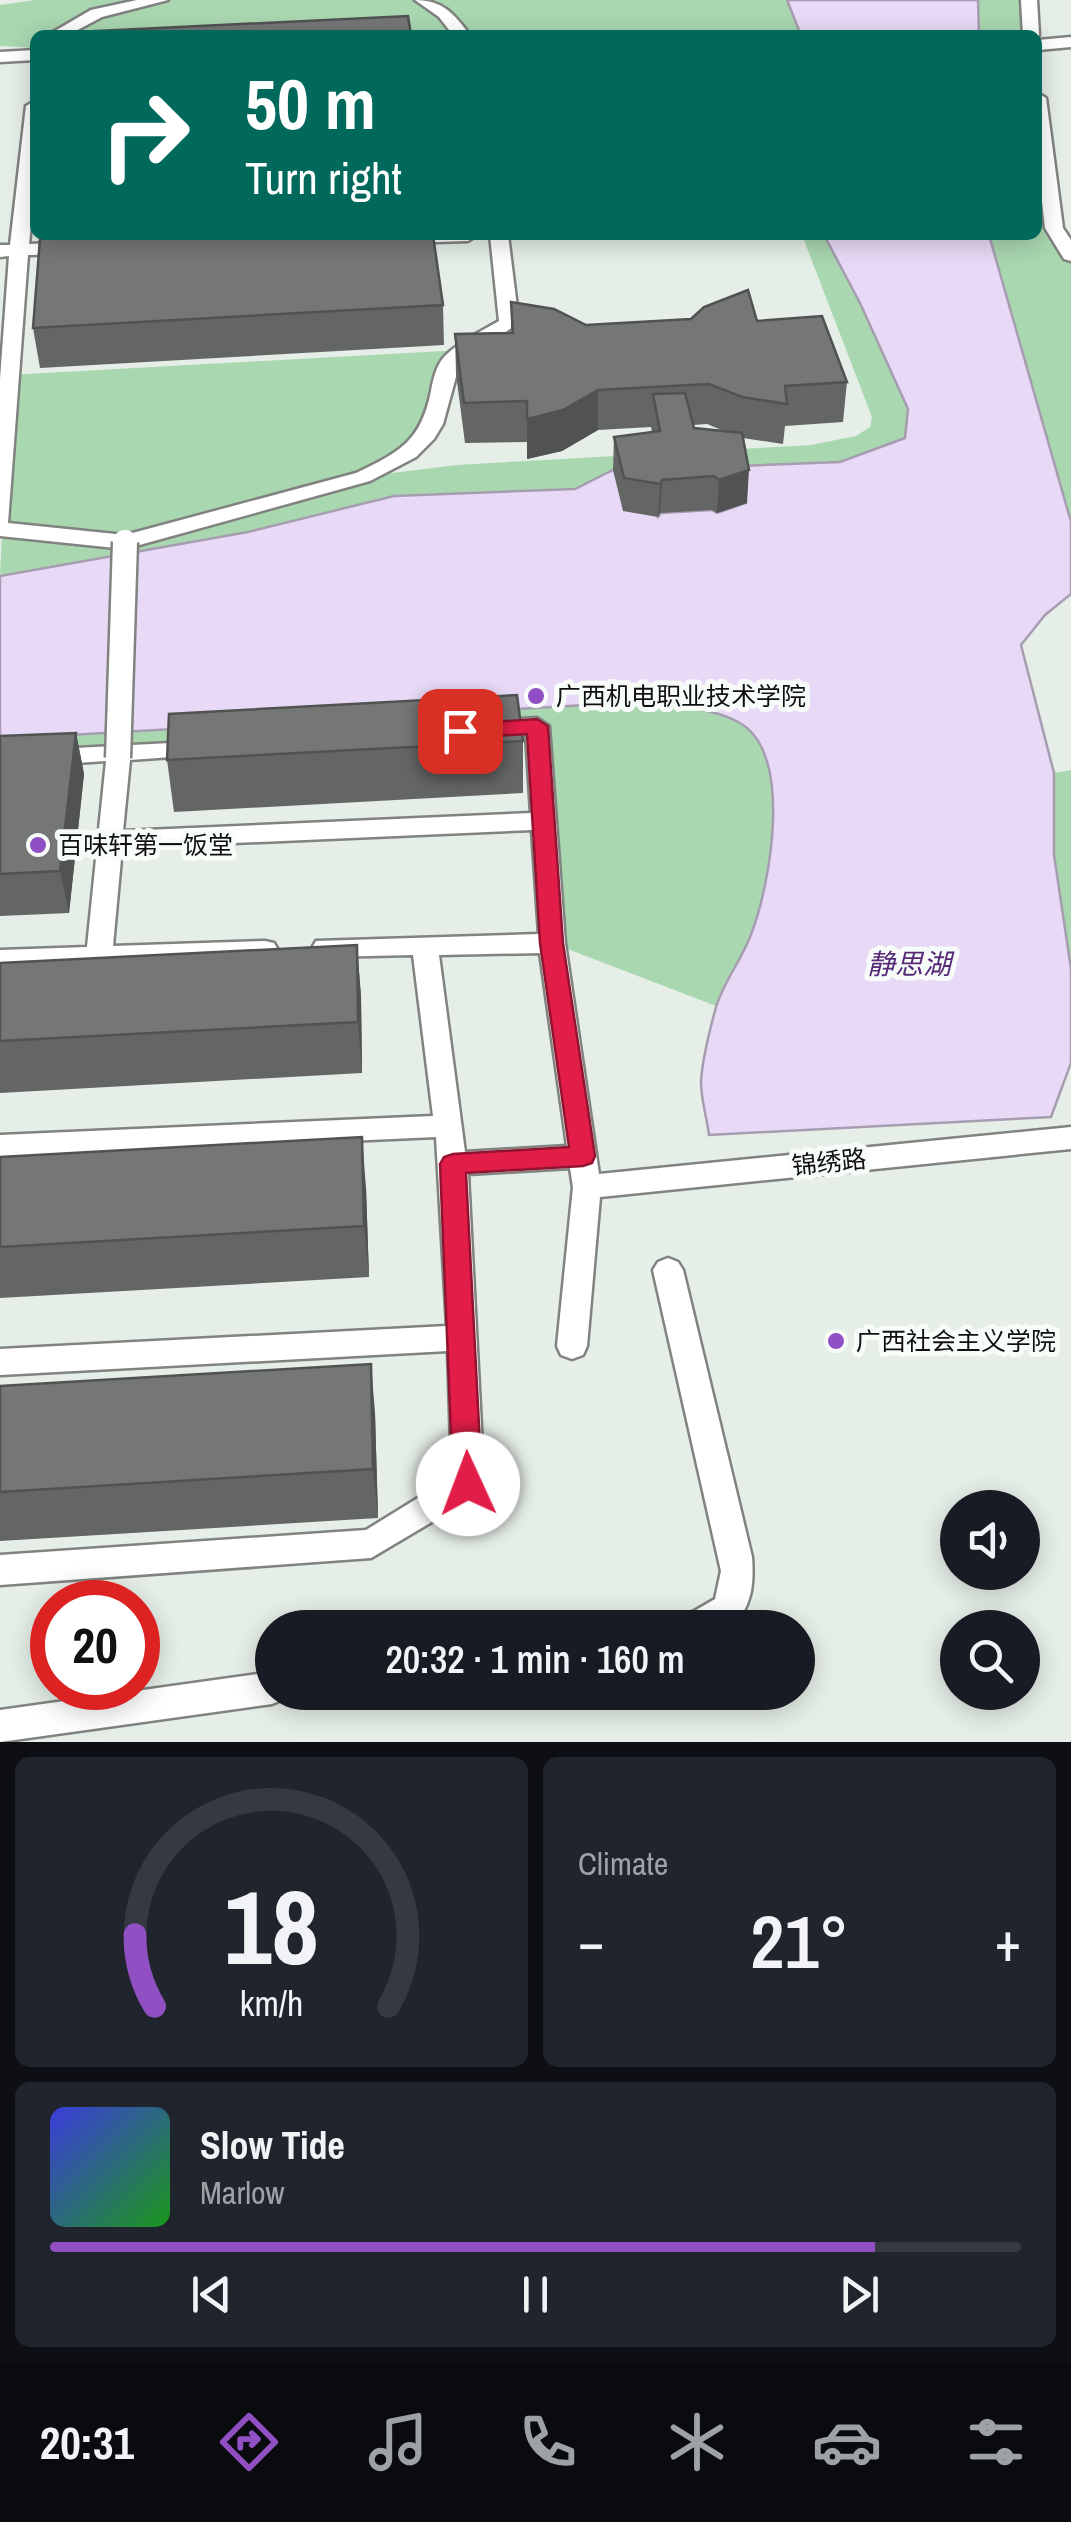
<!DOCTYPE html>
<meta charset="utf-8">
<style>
body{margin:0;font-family:"Archivo Narrow","Noto Sans SC",sans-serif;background:#20242c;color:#f1f3f6;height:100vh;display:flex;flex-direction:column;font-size:38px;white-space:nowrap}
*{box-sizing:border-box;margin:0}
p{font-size:32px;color:#9ea1a6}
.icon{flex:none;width:55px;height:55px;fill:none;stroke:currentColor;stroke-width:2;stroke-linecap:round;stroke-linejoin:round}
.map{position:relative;height:1742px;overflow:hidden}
.sheet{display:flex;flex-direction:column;gap:15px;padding:15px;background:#0d0f14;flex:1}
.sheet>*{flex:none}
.banner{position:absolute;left:30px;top:30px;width:1012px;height:210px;border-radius:15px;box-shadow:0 5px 25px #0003;background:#00695c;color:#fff;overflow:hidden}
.buttons{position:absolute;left:940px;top:1490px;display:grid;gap:20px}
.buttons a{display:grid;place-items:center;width:100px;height:100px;border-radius:50%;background:#171b24;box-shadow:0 5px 25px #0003;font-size:50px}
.speed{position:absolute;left:30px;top:1580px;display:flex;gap:20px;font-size:50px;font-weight:700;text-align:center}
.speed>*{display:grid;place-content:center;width:130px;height:130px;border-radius:50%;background:#171b24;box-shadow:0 5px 25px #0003;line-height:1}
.speed .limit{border:15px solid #d22;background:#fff;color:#111}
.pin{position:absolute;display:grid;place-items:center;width:85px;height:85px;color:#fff;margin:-42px;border-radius:20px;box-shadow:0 5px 15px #0006}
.me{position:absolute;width:110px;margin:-55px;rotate:358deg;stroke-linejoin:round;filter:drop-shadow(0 0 8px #0008)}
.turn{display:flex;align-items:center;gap:35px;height:210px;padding:0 50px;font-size:45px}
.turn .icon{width:130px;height:130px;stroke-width:2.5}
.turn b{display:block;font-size:70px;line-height:85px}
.big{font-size:75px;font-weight:600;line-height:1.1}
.sheet .tile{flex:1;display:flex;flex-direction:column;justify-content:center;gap:15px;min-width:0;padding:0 35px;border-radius:15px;background:#20242c}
.sheet .dial{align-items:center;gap:0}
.dial svg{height:260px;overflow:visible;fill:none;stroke:#363941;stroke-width:7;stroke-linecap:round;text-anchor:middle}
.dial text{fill:#f1f3f6;stroke:none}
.song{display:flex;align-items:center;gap:30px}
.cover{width:120px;height:120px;border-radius:15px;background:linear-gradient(135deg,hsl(240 70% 55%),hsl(120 70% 35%))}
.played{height:10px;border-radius:5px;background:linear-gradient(90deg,#914fc4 85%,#363941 85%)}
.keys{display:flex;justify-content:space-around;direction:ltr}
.heat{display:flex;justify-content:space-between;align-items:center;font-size:55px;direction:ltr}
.sheet .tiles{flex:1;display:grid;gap:15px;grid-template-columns:1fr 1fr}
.tile:last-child{grid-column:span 2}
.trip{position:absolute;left:255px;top:1610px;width:560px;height:100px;border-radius:50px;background:#171b24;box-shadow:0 5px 25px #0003;font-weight:600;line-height:100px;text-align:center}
.tab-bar{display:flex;height:160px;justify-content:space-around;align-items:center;background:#090b0e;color:#9ea1a6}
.tab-bar .icon{width:70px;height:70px}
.tab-bar .active{color:#914fc4}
.tab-bar b{font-size:45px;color:#f1f3f6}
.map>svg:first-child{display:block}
.built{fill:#e5eee7;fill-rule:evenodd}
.green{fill:#a9d7b0}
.water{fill:#e8daf6;stroke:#a79db1;stroke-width:2.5}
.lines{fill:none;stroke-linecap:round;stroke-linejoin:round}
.lane-casing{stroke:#808380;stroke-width:5}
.lane{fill:#fff;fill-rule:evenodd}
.lane-bridge-casing{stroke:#808380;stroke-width:29;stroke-linecap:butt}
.lane-bridge{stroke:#fff;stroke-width:24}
.wall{fill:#646665;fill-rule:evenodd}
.shaded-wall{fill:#515352}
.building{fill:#747775;stroke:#515352;stroke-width:2.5}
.route{fill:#e11d48;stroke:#92132f;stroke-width:2.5}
.poi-dot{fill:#914fc4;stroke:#f8fcf9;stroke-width:4}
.labels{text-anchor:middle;stroke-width:10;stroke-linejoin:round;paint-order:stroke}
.poi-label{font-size:25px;fill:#0f100f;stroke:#f8fcf9;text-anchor:start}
.street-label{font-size:25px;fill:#0f100f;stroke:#f8fcf9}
.water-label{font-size:28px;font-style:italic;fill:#562a78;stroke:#f8fcf9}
</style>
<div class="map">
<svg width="1071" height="1742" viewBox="0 0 1071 1742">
<rect width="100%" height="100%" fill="#f8fcf9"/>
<path class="built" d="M0 0H1071V1742H0ZM35 35H1038V235H35ZM958 1508H1022V1572H958ZM52 1602H138V1688H52ZM272 1628H798V1692H272ZM958 1628H1022V1692H958Z"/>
<g class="green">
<path d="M35 0H787L801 35H35V48L0 46V5Z"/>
<path d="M978 0H1029L1031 35H979Z"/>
<path d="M1038 98 1046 177 1071 255V522L989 235H1038Z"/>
<path d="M802 235H823L860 303 908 410 905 438 840 462 740 466 747 503C705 517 666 518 623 511L612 471 575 489 394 496 248 532 0 576 9 375 462 350 434 425 368 476 457 465 811 445 856 436 870 427 872 417Z"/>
<path d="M620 703C658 705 707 704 741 724 794 756 769 881 753 929 745 955 729 981 716 1006L552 943 537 727 0 760V739Z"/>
<path d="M1071 770V969L1054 855V773Z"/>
</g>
<g class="water">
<path d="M787 0H978L979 35H801Z"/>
<path d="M824 235H989L1071 522V594L1045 615 1021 645 1054 773V855L1071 969V1063L1051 1117 709 1135C707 1119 701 1099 701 1082 702 1060 710 1029 716 1007 724 981 743 958 752 932 770 884 794 754 740 723 706 704 658 705 620 703L0 739V576L248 532 394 496 575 489 613 470 658 517 661 513 712 510 717 513 746 503 740 466 840 462 905 438 908 409 860 303Z"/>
</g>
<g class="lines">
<g class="lane-casing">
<g id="lane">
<path d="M137 0H168L102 17 68 35H48L91 10Z"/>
<path d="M415 0C443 0 454 14 470 35H453L439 17Z"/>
<path d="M1021 0H1037L1039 35 1038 37 1023 35Z"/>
<path d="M1071 37V47L1038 50V40Z"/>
<path d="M35 50V60L0 62V52Z"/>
<path d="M1038 93 1046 98 1063 228 1071 240V261L1064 259 1045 228 1038 166Z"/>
<path d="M35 101V186L29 244 73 242 82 248 73 254 28 255 8 523 125 535 356 473C400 452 421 441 431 391 433 379 437 363 446 355 460 341 482 331 499 321L490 235H508L519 323 460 362 443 424 434 439 416 457 370 481 125 549 0 536V379L9 256 0 257V245H10L26 106Z"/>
<path d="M395 235H477L468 241 403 243 396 241Z"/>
<path d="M537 718 549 726 565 943 599 1174 1071 1127V1149L600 1197 587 1346 583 1355 572 1359 561 1355 557 1346 573 1187 570 1168 468 1174 484 1484 479 1494 371 1558 0 1585V1555L366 1530 452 1477 448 1351 0 1375V1349L447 1326 436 1137 0 1157V1135L433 1116 413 955 325 957 316 955 312 948 316 941 539 934 532 830 122 848 113 946 265 941 274 943 278 950 274 957 0 968V950L87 947 106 761 0 768V752L208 741 212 747 200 755 130 760 123 831 531 813 526 735 489 737 477 729 489 721ZM540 953 567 1146 465 1152 439 955Z"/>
<path d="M668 1258 678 1262 683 1270 752 1557C754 1584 752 1609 730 1628H680L684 1617 715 1599 721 1571 653 1270 658 1262Z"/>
<path d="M272 1672V1692H287L284 1699 272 1704 0 1742V1710Z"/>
</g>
</g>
<use href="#lane" class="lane"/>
<g class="lane-bridge-casing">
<path id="lane-bridge" d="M118 758 125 542"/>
</g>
<use href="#lane-bridge" class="lane-bridge"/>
</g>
<g class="wall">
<path d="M53 235H99L53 238Z"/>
<path d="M511 302 586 325 757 321 847 382 843 422 785 426 783 444 743 438 747 503 717 513 712 510 660 513 658 517 623 511 613 470 614 437 652 432 651 427 598 430 562 451 527 459V442L465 443 456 374 455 334 511 333ZM707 424 724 431 694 428 693 425Z"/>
<path d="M443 305 444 345 40 368 33 328Z"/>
<path d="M76 733 84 774 69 913 0 916V736Z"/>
<path d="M523 741V793L174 812 167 760Z"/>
<path d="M357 945 361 997 362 1073 0 1093V963Z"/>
<path d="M0 1157 366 1188 369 1277 0 1298Z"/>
<path d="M0 1386 375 1413 378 1518 0 1541Z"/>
</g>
<g class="shaded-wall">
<path d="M598 390V430L562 451 527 459V419Z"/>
<path d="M749 470 747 503 717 513 719 480Z"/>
<path d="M662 480 660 513 658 517 660 484Z"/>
<path d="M76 733 84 774 69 913 60 871Z"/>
<path d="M357 945 361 997 362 1073 358 1022Z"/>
<path d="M362 1137 366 1188 369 1277 364 1226Z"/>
<path d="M371 1364 375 1413 378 1518 373 1469Z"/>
</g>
<g class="building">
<path d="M408 16 411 35H55L56 33Z"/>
<path d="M109 235H433L443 305 33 328 40 239Z"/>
<path d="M748 290 757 321 822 316 847 382 785 386 787 404 742 397 709 384 598 390 563 410 527 419V401L464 403 455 334 513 333 511 302 554 309 586 325 691 319 704 307Z"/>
<path d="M685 393 694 428 742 433 749 470 719 480 714 476 662 480 660 484 624 478 614 437 660 431 653 394Z"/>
<path d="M517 695 523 741 167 760 169 714Z"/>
<path d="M76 733 60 871 0 874V736Z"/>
<path d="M357 945 358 1022 0 1041V963Z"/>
<path d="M362 1137 364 1226 0 1247V1157Z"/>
<path d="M371 1364 373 1469 0 1492V1386Z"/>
</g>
<path class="route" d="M537 719 548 726 563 943 595 1156 592 1163 583 1166 466 1173 482 1484 478 1493 468 1496 458 1493 453 1484 440 1164 444 1157 453 1154 569 1147 540 943 527 734 460 738 450 731 460 724Z"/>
<g class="poi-dot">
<circle cx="536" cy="696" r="10"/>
<circle cx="38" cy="845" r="10"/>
<circle cx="836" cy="1341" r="10"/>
</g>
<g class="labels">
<g class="poi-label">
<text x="556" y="705">广西机电职业技术学院</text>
<text x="58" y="854">百味轩第一饭堂</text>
<text x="856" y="1350">广西社会主义学院</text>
</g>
<g class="street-label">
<text transform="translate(829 1162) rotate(-6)" y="9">锦绣路</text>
</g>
<g class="water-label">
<text x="909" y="974">静思湖</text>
</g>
</g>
</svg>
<div class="buttons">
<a><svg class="icon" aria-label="sound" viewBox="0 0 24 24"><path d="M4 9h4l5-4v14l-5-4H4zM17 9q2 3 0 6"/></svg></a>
<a><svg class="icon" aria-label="search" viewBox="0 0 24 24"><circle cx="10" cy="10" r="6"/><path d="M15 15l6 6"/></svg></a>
</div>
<div class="speed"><div class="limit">20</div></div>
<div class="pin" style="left:460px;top:731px;background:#d93025"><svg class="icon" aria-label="arrive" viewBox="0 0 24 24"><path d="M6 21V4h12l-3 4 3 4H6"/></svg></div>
<svg class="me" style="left:468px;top:1484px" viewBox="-20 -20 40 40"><circle r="19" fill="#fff"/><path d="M0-13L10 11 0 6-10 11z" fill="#e11d48"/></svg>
<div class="trip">20:32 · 1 min · 160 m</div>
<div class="banner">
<div class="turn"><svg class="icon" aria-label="right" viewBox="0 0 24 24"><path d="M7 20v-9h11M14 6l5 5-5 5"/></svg><div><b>50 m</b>Turn right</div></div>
</div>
</div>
<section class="sheet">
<div class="tiles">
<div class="tile dial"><svg viewBox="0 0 100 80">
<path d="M14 69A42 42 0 1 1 86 69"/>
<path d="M14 69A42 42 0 0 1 8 47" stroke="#914fc4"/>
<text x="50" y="56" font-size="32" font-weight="700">18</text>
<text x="50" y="72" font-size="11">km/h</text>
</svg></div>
<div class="tile"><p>Climate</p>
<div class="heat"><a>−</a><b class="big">21°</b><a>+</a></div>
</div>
<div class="tile">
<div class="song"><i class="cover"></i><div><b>Slow Tide</b><p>Marlow</p></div></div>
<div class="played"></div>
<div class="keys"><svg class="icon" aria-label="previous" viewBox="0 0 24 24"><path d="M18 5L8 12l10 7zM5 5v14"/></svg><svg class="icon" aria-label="pause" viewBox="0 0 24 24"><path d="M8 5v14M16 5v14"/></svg><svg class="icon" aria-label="next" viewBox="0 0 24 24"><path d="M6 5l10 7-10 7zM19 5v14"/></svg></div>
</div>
</div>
</section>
<nav class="tab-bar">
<b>20:31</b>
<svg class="icon active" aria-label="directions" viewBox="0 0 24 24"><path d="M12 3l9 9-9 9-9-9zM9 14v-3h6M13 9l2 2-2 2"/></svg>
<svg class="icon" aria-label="music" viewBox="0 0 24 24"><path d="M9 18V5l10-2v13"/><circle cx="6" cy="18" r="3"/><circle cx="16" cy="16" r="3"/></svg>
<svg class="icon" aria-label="phone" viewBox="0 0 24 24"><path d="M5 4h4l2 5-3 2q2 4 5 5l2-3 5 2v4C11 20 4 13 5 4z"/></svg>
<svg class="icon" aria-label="climate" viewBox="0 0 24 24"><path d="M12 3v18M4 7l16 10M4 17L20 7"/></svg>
<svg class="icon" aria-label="car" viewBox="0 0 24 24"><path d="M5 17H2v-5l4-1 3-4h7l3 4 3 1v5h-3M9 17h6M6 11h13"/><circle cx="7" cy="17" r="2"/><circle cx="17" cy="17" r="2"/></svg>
<svg class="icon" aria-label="filters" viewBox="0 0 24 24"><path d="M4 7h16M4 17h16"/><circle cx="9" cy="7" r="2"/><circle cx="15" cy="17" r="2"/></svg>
</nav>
